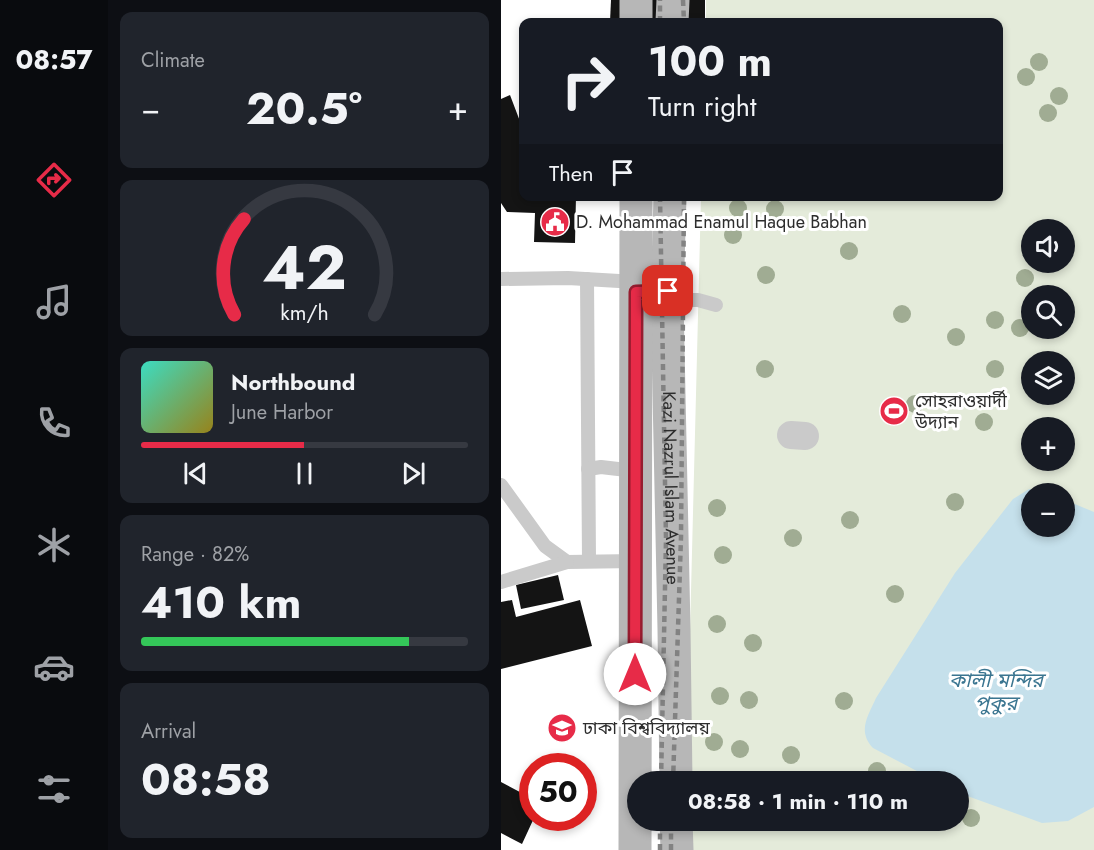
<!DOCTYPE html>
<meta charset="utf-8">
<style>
body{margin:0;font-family:Jost,"Noto Sans Bengali",sans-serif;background:#20242c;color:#f1f3f6;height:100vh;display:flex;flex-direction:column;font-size:22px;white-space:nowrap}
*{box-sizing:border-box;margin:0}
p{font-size:20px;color:#9ea1a6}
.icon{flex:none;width:33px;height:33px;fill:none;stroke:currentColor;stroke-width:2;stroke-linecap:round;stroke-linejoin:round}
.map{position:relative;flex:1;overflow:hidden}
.side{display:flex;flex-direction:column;gap:12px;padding:12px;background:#0d0f14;width:393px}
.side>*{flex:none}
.hud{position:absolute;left:18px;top:18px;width:484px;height:183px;border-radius:12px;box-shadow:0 3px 9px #0003;background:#171b24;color:#f1f3f6;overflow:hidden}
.buttons{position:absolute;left:520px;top:219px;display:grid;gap:12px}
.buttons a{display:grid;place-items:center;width:54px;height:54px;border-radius:50%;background:#171b24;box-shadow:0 3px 9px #0003;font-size:30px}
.speed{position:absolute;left:18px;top:753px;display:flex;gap:12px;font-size:30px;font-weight:700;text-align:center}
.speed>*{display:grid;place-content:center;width:78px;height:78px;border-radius:50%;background:#171b24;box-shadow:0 3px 9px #0003;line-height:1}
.speed .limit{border:9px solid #d22;background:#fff;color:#111}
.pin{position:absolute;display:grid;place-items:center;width:51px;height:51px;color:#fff;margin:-26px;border-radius:12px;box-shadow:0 3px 9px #0006}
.me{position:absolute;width:66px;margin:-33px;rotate:0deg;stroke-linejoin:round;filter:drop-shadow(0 0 4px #0008)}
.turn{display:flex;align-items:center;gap:21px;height:126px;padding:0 30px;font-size:27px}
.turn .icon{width:78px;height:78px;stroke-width:2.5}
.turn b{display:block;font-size:42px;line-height:51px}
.then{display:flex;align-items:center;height:57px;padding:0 30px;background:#0003;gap:12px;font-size:22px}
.big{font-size:45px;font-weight:700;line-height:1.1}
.side .widget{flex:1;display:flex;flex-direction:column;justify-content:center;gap:9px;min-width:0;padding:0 21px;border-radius:12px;background:#20242c}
.side .dial{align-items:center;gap:0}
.dial svg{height:156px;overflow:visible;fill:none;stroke:#363941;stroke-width:7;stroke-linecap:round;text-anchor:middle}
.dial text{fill:#f1f3f6;stroke:none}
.song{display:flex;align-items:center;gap:18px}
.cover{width:72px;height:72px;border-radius:9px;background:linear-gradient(135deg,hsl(170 70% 55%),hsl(50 70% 35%))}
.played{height:6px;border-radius:3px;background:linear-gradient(90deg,#e72b48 50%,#363941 50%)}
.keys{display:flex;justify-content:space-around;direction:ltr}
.heat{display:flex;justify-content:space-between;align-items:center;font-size:33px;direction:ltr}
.charge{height:9px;border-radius:4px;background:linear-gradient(90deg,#34c759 82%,#363941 0)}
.trip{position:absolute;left:126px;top:771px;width:342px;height:60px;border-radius:30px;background:#171b24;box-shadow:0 3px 9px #0003;font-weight:700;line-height:60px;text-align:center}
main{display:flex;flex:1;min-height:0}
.tabs{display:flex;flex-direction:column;width:108px;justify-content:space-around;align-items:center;background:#090b0e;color:#9ea1a6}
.tabs .icon{width:42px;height:42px}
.tabs .on{color:#e72b48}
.tabs b{font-size:27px;color:#f1f3f6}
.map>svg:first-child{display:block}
.green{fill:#e4ebda;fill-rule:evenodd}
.water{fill:#c5e0eb}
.building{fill:#141414}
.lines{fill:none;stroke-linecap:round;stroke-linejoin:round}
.lane{stroke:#cacaca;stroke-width:14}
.street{stroke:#cacaca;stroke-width:28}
.secondary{stroke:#b7b7b7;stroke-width:33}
.rail{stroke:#828282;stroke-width:4.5;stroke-dasharray:6 4.5;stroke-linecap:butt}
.tree{fill:#a0ac93}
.route-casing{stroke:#961c2f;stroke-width:15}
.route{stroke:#e72b48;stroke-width:10}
.labels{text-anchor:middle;stroke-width:6;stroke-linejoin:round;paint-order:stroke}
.poi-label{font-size:18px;fill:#2d2d2d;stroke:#fff;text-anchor:start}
.street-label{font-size:18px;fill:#2d2d2d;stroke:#fff}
.water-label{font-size:20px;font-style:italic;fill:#3a7590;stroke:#fff}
</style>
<main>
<nav class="tabs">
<b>08:57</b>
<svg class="icon on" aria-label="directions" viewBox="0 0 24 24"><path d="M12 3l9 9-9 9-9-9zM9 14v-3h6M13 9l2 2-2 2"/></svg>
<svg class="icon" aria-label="music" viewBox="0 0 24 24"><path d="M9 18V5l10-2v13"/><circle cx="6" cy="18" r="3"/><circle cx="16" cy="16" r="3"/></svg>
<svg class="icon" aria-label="phone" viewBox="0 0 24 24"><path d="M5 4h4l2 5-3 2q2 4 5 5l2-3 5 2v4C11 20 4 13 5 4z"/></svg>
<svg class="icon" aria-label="climate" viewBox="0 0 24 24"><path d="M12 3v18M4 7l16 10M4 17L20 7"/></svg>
<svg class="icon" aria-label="car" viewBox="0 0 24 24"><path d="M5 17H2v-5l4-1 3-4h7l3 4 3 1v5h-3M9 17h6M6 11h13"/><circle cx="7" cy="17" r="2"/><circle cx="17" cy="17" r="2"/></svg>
<svg class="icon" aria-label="filters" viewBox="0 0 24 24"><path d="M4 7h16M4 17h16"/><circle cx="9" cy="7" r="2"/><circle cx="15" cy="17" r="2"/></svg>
</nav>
<section class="side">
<div class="widget"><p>Climate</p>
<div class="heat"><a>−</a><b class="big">20.5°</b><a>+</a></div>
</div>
<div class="widget dial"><svg viewBox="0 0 100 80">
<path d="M14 69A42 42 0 1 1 86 69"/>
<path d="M14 69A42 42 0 0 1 19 20" stroke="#e72b48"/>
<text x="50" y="56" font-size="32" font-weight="700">42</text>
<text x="50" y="72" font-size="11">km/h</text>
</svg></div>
<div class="widget">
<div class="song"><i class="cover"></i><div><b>Northbound</b><p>June Harbor</p></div></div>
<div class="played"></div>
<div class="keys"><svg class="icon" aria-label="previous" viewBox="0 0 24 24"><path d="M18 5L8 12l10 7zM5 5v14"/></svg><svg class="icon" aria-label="pause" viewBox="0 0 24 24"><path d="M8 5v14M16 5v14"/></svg><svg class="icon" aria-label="next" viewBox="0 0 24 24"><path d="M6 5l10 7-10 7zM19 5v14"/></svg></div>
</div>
<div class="widget"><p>Range · 82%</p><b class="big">410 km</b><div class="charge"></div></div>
<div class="widget"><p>Arrival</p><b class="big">08:58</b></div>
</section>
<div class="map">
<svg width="593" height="850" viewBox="0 0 593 850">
<rect width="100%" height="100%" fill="#fff"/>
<path class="green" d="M205 0H593V850H191L190 821 458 820V782H189L187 710 200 197 498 196V22H205ZM531 230H564V262H531ZM531 296H564V328H531ZM531 362H564V394H531ZM531 428H564V460H531ZM531 494H564V526H531Z"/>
<path class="water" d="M528 489 550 493 531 494V526H564V500L593 512V807L567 821 541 823 458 793V782L435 781 372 748C356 731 367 716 375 698L454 573 512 499Z"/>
<g class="building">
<path d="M110 0H204V22H109Z"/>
<path d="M9 95 20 124 22 122V196H75L74 243 33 242 34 213 6 212 0 203V99Z"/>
<path d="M57 575 63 600 20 609 15 585Z"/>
<path d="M11 600 15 617 79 600 91 646 0 669V602Z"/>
<path d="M0 782 32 799V818H33L21 844 0 833Z"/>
</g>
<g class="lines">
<g class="lane">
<path d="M0 279 67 278 135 282"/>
<path d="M86 279 88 561"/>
<path d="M166 300H197L215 305"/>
<path d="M87 469 100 467 134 471"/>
<path d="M0 485 44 546 66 562 135 561"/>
<path d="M0 582 66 562"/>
</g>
<path class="street" d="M290 435 304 436"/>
<g class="secondary">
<path d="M135 0V22"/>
<path d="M171 22 172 0"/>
<path id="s1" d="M169 196 166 300 173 629 175 782"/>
<path d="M175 820 176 850"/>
<path d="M134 850 135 196"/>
</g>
<g class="rail">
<path d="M182 0 183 22"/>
<path d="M159 22V0"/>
<path d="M159 196 165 539 160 782"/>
<path d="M172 782 180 537 183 196"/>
<path d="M159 850V820"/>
<path d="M170 850V820"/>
</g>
</g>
<g class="tree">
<circle cx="538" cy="62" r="9"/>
<circle cx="525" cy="77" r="9"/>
<circle cx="558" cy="96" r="9"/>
<circle cx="547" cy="113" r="9"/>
<circle cx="237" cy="208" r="9"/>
<circle cx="274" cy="209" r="9"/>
<circle cx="232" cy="235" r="9"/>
<circle cx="348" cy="251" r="9"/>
<circle cx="265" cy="275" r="9"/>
<circle cx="524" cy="278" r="9"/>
<circle cx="401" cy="314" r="9"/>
<circle cx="494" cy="320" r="9"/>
<circle cx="519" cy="328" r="9"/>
<circle cx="455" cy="337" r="9"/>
<circle cx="264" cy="369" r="9"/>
<circle cx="494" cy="369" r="9"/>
<circle cx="414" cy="404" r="9"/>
<circle cx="483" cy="422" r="9"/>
<circle cx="454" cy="502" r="9"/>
<circle cx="216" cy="508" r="9"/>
<circle cx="349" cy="520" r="9"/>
<circle cx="292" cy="538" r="9"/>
<circle cx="222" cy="555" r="9"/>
<circle cx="394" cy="594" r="9"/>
<circle cx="216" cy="624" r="9"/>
<circle cx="252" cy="643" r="9"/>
<circle cx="219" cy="696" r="9"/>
<circle cx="248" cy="700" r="9"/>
<circle cx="343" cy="701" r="9"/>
<circle cx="213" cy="742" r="9"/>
<circle cx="239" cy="749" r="9"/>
<circle cx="290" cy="755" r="9"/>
<circle cx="376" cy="771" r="9"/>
<circle cx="470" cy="818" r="9"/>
</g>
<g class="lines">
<g class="route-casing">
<path id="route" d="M134 674 135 292 167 291"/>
</g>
<use href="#route" class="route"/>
</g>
<defs>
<g id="civic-disc" transform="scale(1.5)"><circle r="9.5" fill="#e72b48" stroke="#fff"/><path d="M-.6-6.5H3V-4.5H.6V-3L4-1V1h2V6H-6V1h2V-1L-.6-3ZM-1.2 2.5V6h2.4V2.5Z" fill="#fff"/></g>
<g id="stadium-disc" transform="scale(1.5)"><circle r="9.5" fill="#e72b48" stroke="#fff"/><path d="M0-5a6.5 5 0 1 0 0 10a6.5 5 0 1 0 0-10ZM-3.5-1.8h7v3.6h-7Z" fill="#fff"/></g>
<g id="university-disc" transform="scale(1.5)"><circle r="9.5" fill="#e72b48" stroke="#fff"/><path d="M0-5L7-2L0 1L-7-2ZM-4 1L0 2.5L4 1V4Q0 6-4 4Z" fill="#fff"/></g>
</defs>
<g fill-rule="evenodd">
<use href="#civic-disc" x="54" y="222"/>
<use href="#stadium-disc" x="393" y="411"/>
<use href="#university-disc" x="61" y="728"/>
</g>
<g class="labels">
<g class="poi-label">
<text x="75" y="228">D. Mohammad Enamul Haque Babhan</text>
<text x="414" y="407">সোহরাওয়ার্দী<tspan x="414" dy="21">উদ্যান</tspan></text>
<text x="82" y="734">ঢাকা বিশ্ববিদ্যালয়</text>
</g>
<g class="street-label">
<text dy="6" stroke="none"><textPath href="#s1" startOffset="292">Kazi Nazrul Islam Avenue</textPath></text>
</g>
<g class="water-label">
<text x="495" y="687">কালী মন্দির<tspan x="495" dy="23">পুকুর</tspan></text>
</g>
</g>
</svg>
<div class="buttons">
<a><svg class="icon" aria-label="sound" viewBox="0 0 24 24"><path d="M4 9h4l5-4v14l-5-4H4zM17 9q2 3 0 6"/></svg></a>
<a><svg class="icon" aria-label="search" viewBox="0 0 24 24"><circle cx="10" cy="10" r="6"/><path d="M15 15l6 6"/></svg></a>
<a><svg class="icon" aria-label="layers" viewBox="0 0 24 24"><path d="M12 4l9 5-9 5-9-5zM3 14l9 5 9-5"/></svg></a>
<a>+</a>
<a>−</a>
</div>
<div class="speed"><div class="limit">50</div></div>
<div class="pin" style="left:167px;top:291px;background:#d93025"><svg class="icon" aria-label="arrive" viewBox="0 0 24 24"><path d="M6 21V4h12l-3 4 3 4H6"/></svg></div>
<svg class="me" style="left:134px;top:674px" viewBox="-20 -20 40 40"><circle r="19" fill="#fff"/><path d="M0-13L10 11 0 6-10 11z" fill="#e72b48"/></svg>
<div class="trip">08:58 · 1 min · 110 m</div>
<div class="hud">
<div class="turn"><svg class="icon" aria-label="right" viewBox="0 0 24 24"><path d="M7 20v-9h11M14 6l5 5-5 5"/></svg><div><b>100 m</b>Turn right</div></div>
<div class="then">Then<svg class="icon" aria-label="arrive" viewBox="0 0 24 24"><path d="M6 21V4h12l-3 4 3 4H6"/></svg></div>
</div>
</div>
</main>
